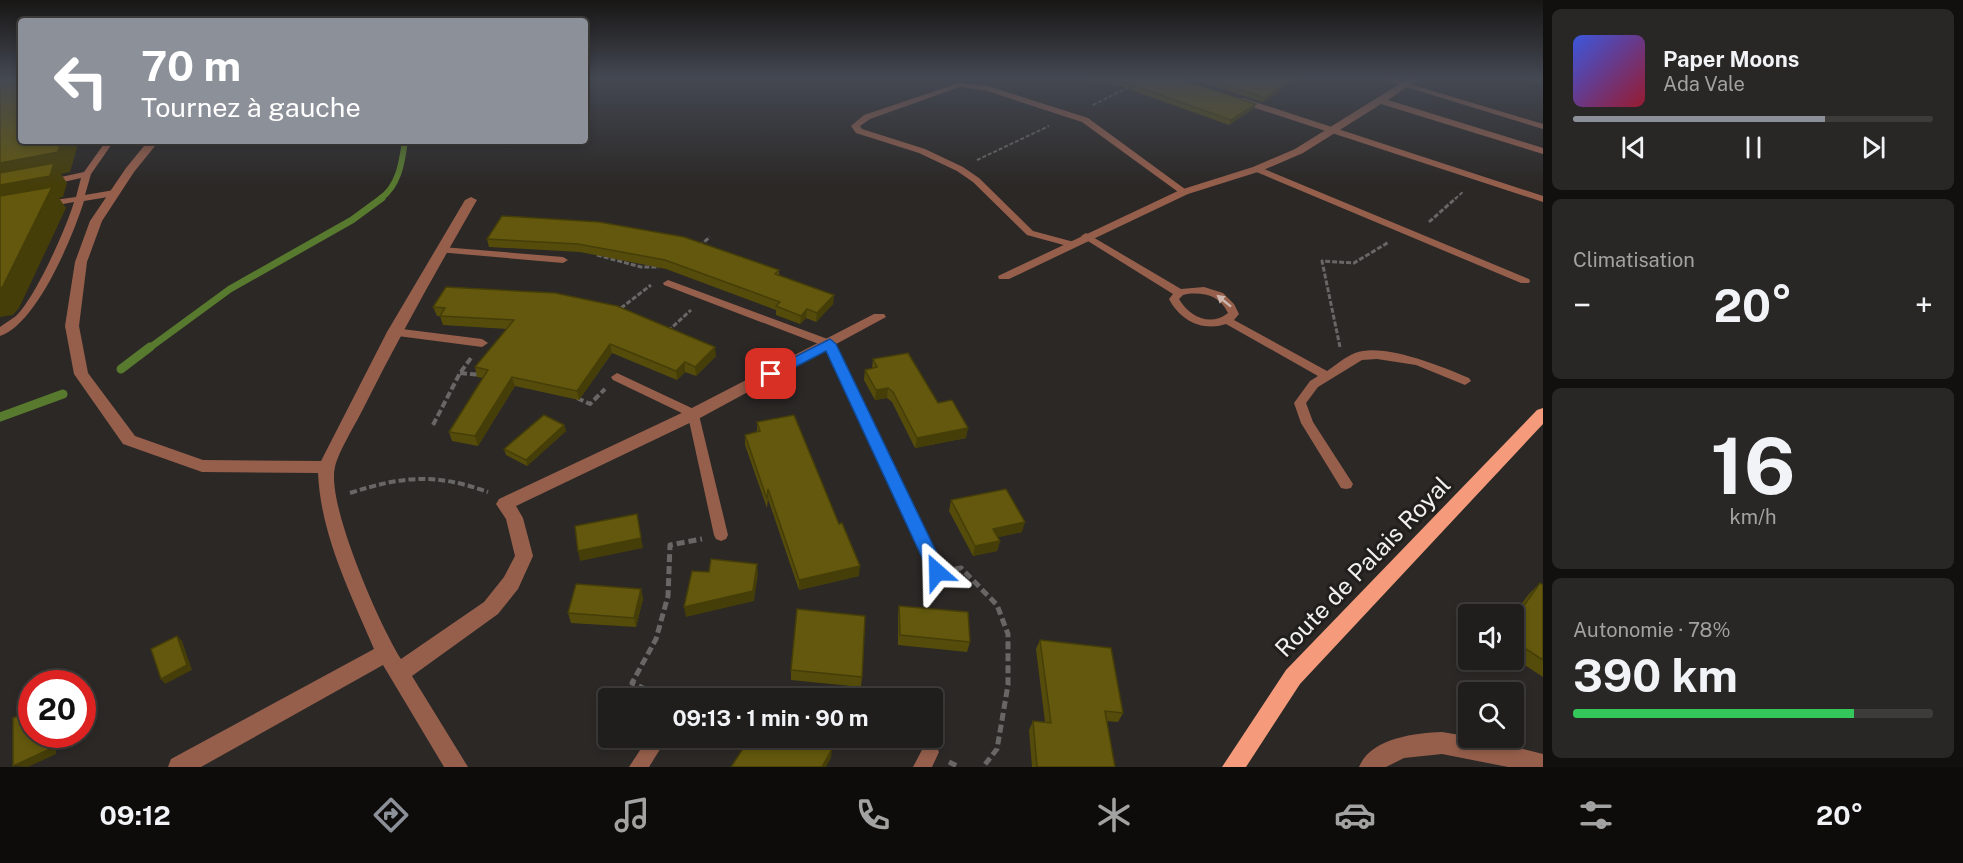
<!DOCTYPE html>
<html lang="fr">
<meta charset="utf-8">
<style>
body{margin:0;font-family:"Public Sans",sans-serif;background:#282725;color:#f1f3f6;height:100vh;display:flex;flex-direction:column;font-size:22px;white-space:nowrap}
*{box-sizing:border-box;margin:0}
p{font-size:20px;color:#a2a2a3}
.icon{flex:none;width:33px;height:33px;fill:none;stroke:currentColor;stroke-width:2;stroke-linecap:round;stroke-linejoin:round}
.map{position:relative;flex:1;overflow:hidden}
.sheet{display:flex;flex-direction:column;gap:9px;padding:9px;background:#12100f;width:420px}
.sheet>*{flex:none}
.top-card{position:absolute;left:18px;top:18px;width:570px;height:126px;border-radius:6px;box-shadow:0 3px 9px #0003,0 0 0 2px #3d3c3b;background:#8c9099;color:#fff;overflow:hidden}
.tools{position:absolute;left:1458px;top:604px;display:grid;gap:12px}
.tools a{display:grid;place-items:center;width:66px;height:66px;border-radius:6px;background:#201e1c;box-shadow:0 3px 9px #0003,0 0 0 2px #3d3c3b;font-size:30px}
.speed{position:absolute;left:18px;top:670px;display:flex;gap:12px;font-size:30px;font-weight:700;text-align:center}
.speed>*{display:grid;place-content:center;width:78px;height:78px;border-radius:50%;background:#201e1c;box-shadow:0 3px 9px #0003,0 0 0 2px #3d3c3b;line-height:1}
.speed .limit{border:9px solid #d22;background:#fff;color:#111}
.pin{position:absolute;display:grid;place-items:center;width:51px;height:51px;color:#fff;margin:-26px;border-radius:12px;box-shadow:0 3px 9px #0006}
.me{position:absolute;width:66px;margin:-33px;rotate:335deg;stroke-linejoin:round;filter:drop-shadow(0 0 4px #0008)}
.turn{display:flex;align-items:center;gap:21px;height:126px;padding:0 24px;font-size:27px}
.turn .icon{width:78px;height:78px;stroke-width:2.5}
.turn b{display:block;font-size:42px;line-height:51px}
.big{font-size:45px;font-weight:700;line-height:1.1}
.sheet .card{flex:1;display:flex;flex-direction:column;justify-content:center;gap:9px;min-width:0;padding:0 21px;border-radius:9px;background:#282725}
.sheet .dial{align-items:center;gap:0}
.dial b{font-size:78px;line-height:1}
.song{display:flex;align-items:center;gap:18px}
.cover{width:72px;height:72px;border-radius:9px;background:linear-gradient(135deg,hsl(230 70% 55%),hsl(350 70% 35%))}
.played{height:6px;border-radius:3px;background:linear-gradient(90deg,#8c9099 70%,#3d3c3b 70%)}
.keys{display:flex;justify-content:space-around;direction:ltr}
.heat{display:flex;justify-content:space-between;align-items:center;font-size:33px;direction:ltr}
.charge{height:9px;border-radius:4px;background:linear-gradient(90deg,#34c759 78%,#3d3c3b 0)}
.trip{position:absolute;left:598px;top:688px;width:345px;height:60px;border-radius:6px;background:#201e1c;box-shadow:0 3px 9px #0003,0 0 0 2px #3d3c3b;font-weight:700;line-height:60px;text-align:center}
.tabs{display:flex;height:96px;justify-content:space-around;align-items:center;background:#0d0c0b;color:#a2a2a3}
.tabs .icon{width:42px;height:42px}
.tabs .selected{color:#8c9099}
.tabs b{font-size:27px;color:#f1f3f6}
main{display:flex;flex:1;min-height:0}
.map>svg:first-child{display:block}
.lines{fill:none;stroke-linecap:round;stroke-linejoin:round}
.stream-far2{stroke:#587a2e;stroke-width:6}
.stream-far1{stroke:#587a2e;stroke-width:7}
.stream{stroke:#587a2e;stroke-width:9}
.path-far3{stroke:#696765;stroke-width:2;stroke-dasharray:4 2;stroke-linecap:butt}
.path-far2{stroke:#696765;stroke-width:3;stroke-dasharray:5 2;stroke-linecap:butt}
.path-far1{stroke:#696765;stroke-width:4;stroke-dasharray:7 3;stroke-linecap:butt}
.path{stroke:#696765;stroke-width:5;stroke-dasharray:8 4;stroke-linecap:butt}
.lane{fill:#965f4c;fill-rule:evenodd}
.street{fill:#965f4c;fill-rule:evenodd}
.primary{fill:#f59b7b;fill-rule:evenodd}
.wall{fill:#554c0b}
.shaded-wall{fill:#453e09}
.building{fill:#63580d;stroke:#453e09;stroke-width:1.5}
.oneway{fill:#cdb6ad}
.route{fill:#1a73e8;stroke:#114b97;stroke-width:1.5}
.labels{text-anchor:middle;stroke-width:6;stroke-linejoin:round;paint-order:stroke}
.near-street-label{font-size:24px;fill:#f2f0ee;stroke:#211f1c}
</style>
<main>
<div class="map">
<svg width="1543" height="767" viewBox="0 0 1543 767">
<rect width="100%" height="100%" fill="#2b2826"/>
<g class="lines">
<path class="stream-far2" d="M380 199C399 186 402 162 405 141"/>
<path class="stream-far1" d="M148 349 230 289 352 220 382 198"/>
<g class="stream">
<path d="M121 369 150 347"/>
<path d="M0 417 63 394"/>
</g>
<g class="path-far3">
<path d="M1525 78 1543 83"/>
<path d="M1093 105 1129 87"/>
<path d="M977 160 1049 126"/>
<path d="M1455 199 1464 191"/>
</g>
<g class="path-far2">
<path d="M1429 222 1456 198"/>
<path d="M699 246 710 237"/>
<path d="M597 255 641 267H659"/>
<path d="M621 308 651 285"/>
<path d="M668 331 691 310"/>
<path d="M1340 347 1322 261 1354 263 1389 242"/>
</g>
<g class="path-far1">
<path d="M460 373 481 375"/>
<path d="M577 398 590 404 605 389"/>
<path d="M433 425 460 373 471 358"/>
<path d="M350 493C403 476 435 473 488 492"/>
</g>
<g class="path">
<path d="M955 569 961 568 997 605 1008 634V685L997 749 983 767"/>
<path d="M668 699 632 683 656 639 668 596 670 545 702 539"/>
<path d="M949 762 959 767"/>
</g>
<g class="lane">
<path d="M1377 78H1390L1543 124V129Z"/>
<path d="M959 83 988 86 1088 118 1189 192 1187 194H1181L1082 122 984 90 959 87 954 89 870 119 860 126 862 129 925 149 963 167 979 178 1033 231 1074 242 1076 244 1071 247 1027 235 973 182 957 171 919 153 856 133 851 126 864 115Z"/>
<path d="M1237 98H1243L1543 196V202L1237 102Z"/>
<path d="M106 141H114L91 174 85 195 114 190 119 193 114 196 84 201C73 236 37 324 0 336V327C5 323 11 320 16 316 35 298 66 229 74 202L47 207 42 204 47 201 76 197 81 178 50 185 46 182 47 180 84 172Z"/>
<path d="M1257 166 1529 279 1530 281 1529 283H1521L1254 171 1253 169Z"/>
<path d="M1086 233 1181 289 1204 287 1223 293 1234 304 1239 314 1234 320 1327 371C1336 365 1345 357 1355 353 1383 342 1443 367 1469 378L1471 381 1465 385 1416 365 1377 359 1362 360 1318 387 1306 403 1313 422 1353 484 1351 488 1346 489 1341 488 1301 423 1294 403 1310 381 1318 376 1226 324C1202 332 1180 320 1169 299L1173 294 1083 238 1081 236ZM1187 294C1205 292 1220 296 1228 313 1211 327 1189 317 1179 299L1183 295Z"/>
<path d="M442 247 563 257 568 260 563 263 438 252V248Z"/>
<path d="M668 280 833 341 944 572 942 576 937 578 932 576 824 346 664 285 663 283Z"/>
<path d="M394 328 482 339 488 343 482 347 390 335 388 332 390 329Z"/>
<path d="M617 373 698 411 728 535 726 539 721 541 716 539 714 535 688 416 613 380 611 377Z"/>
<path d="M648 738H667L649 767H629Z"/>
<path d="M930 743 936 746 939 752 932 767H913L924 746Z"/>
</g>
<g class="street">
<path d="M1409 78H1420L1388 100 1543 148V154L1381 104 1303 153 1261 171 1188 194 1009 279H999L998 276 1180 190 1253 167 1295 149Z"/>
<path d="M148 141H159L134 172 102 221 87 262 79 326 88 373 135 436 203 460 321 461 387 332 465 200 471 197 477 200C438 268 400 335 365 405 358 420 338 452 335 467 326 504 380 626 401 659L484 602 504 577 515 556 506 519 496 504 499 499 688 410 874 314H884L886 317 700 418 516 506 523 518 533 556 518 589 498 614 412 676 468 767H444L383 665 201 767H168L171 759 374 649C350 592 321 536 318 473L202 472 123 444 74 374 65 326 75 262 90 221 126 168Z"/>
<path d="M1442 732 1484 739 1543 754V767H1508L1442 754 1404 758 1386 767H1359C1371 738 1415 733 1442 732Z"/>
</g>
<path class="primary" d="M1543 408V424L1300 684 1246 767H1222L1286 670 1537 410Z"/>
</g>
<g class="wall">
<path d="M1085 78H1177L1256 104 1254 108 1229 125 1109 82H1095Z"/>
<path d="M1189 78H1298L1263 102Z"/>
<path d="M502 216 779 270V275L834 295 833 304 816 322 806 318 800 324 776 315V310L666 269 580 252 489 247 487 239Z"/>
<path d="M446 287 716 356 696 376 685 372 677 380 612 353 579 400 515 386 478 446 452 441 449 432 483 378 477 377 475 367 507 329 443 325 440 316H437L433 307Z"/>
<path d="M873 359 938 403 966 438 915 448 892 402 887 398 875 400 864 380 865 370 872 368Z"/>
<path d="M757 422 859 576 799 590 768 499 767 508 745 445V435L757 432Z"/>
<path d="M564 425 566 431 527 466 506 455 504 449Z"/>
<path d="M951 500 1022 532 998 537 1000 541 997 551 973 556 949 511Z"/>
<path d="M1540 583 1543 585V677L1514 658 1513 615 1529 594Z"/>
<path d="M641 589 643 599 636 627 571 623 568 613Z"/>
<path d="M899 606 970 642 967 652 898 645V615Z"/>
<path d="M1040 640 1123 713 1118 722 1107 721 1115 767H1032L1029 730 1033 721 1045 722 1036 649Z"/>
<path d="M791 670 862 677 861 687 791 680Z"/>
</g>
<g class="shaded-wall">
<path d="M1294 78H1298L1263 102 1265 98Z"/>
<path d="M1256 104 1254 108 1229 125 1231 120Z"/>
<path d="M61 141H79L70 172 61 174 67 183 63 197 59 198 66 208 19 308 13 315 0 317V163Z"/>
<path d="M834 295 833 304 816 322 817 313Z"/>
<path d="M807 309 806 318 800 324 801 316Z"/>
<path d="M610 344 612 353 579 400 577 391Z"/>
<path d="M715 347 716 356 696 376 695 367Z"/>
<path d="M685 362V372L677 380 676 371Z"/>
<path d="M512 377 515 386 478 446 475 436Z"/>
<path d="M888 388 887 398 875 400 876 390Z"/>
<path d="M564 425 566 431 527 466 526 460Z"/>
<path d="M968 428 966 438 915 448 917 438Z"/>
<path d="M1025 522 1022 532 990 539 993 529Z"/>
<path d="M641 538 643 548 580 561 578 551Z"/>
<path d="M1000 541 997 551 973 556 975 546Z"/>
<path d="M757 564 758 574 754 601 686 617 684 607Z"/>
<path d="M860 566 859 576 799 590V580Z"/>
<path d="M641 589 643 599 636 627 634 618Z"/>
<path d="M177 636 182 641 192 670 165 684 161 679Z"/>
<path d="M50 735H56V754L28 767 13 766Z"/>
<path d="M832 749 831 758 826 767H822Z"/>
</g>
<g class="building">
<path d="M0 78H21V141H61L58 152 0 163Z"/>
<path d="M1112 78H1177L1256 104 1231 120Z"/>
<path d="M1204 78H1294L1265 98Z"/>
<path d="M54 163 50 176 0 185V173Z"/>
<path d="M52 187 3 286 0 289V196Z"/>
<path d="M502 216 599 222 684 237 779 270 775 274 834 295 817 313 807 309 801 316 776 306 780 302 665 260 578 244 487 239Z"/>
<path d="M446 287 555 293 617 306 715 347 695 367 685 362 676 371 610 344 577 391 512 377 475 436 449 432 488 370 475 367 514 320 440 316 445 308 433 307Z"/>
<path d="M908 353 938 403 952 400 968 428 917 438 893 392 888 388 876 390 865 370 877 367 873 359Z"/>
<path d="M544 415 564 425 526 460 504 449Z"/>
<path d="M794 415 839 524 842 523 860 566 799 580 768 489 767 499 745 435 760 431 757 422Z"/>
<path d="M1006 489 1025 522 993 529 1000 541 975 546 951 500Z"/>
<path d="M637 514 641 538 578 551 575 526Z"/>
<path d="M711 559 757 564 753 591 684 607 692 571 709 572Z"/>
<path d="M1540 583 1543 585V660L1514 641V616L1525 604Z"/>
<path d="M576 584 641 589 634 618 568 613Z"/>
<path d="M899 606 968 612 970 642 900 635Z"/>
<path d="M797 609 865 616 862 677 791 670Z"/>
<path d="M177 636 187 665 161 679 151 649Z"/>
<path d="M1040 640 1111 648 1123 713 1105 711 1115 767H1037L1033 721 1051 723Z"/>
<path d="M32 710V735H50V749L13 766V718Z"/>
<path d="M750 738H812L832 749 822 767H731Z"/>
</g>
<defs><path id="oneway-solid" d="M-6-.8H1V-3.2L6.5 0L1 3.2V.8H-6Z" transform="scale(1.5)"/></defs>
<use class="oneway" href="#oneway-solid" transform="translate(1224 301) rotate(-141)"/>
<linearGradient id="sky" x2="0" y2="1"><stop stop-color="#181615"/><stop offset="0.42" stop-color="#444852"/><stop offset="1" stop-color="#444852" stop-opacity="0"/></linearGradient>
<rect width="1543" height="186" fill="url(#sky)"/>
<path class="route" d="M830 339 836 344 946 572 943 577 937 579 931 577 826 351 776 377 771 378 765 374 767 371Z"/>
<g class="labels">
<g class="near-street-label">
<text transform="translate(1363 567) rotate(-46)" y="8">Route de Palais Royal</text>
</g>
</g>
</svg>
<div class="tools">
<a><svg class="icon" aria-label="sound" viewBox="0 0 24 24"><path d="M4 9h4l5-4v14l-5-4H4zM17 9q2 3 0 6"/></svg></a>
<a><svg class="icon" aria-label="search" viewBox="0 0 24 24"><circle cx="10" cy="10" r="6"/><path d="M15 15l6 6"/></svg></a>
</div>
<div class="speed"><div class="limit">20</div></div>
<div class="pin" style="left:771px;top:374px;background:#d93025"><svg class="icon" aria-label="arrive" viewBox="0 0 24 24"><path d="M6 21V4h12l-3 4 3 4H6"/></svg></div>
<svg class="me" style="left:937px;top:572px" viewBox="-20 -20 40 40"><path d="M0-17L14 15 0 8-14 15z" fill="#1a73e8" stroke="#fff" stroke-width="4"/></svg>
<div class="trip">09:13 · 1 min · 90 m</div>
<div class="top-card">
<div class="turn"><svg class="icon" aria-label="left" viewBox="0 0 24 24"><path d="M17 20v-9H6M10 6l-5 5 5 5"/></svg><div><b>70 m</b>Tournez à gauche</div></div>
</div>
</div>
<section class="sheet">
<div class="card">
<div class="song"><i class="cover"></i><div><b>Paper Moons</b><p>Ada Vale</p></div></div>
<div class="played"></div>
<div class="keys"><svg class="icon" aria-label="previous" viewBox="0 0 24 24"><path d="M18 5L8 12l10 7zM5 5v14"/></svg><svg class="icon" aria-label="pause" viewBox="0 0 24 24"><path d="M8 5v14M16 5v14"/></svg><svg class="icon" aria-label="next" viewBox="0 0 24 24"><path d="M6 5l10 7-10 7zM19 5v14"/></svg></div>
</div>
<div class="card"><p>Climatisation</p>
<div class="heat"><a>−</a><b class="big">20°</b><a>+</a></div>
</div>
<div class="card dial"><b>16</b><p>km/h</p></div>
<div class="card"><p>Autonomie · 78%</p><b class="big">390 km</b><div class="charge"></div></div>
</section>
</main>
<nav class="tabs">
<b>09:12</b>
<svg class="icon selected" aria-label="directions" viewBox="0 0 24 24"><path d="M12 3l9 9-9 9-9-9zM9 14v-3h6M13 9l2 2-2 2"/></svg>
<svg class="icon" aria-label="music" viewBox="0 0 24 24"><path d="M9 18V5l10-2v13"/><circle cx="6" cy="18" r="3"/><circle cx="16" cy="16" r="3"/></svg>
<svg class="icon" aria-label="phone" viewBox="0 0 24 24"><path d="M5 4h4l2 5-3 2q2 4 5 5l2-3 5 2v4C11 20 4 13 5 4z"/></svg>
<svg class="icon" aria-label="climate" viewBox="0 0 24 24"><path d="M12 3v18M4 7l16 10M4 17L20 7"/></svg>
<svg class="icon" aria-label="car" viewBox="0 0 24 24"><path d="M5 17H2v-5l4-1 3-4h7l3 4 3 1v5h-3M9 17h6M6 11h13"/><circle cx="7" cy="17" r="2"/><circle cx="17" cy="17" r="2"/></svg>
<svg class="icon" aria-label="filters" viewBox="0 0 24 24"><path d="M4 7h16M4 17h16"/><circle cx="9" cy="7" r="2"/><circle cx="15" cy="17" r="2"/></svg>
<b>20°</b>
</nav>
